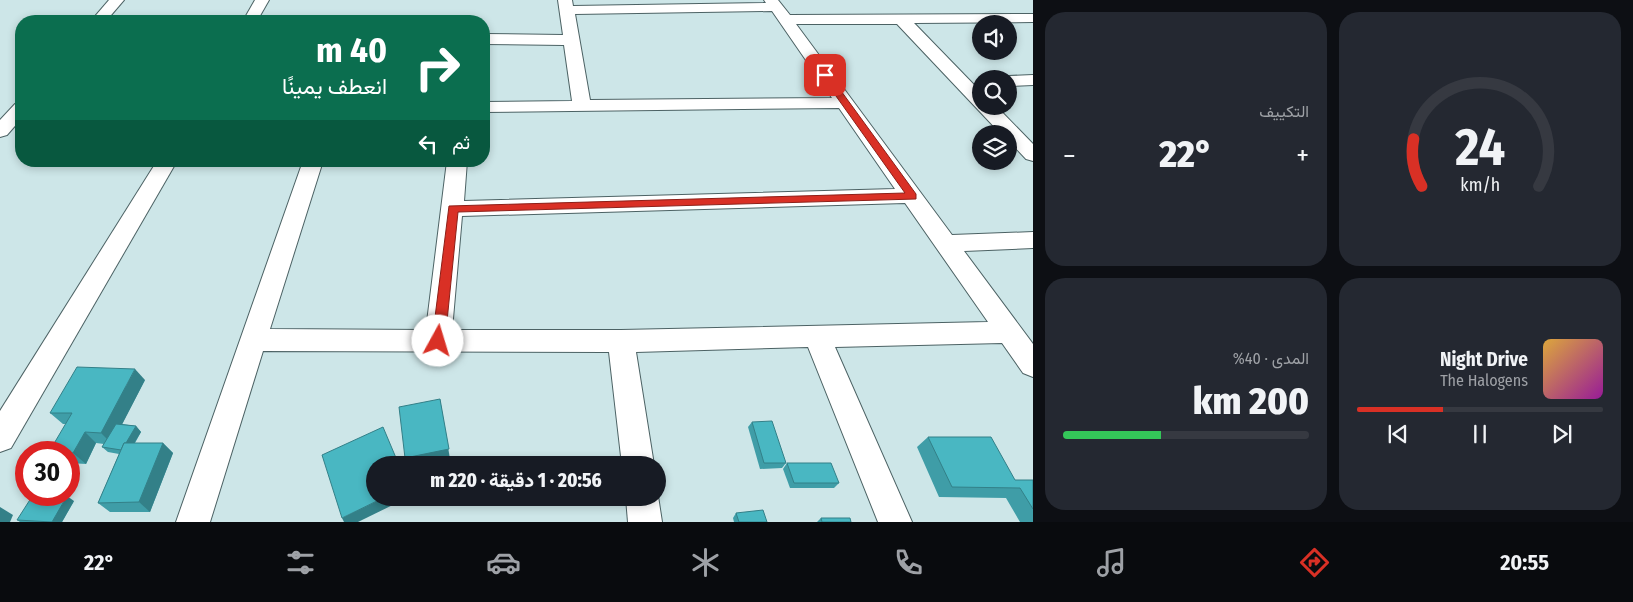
<!DOCTYPE html>
<html lang="ar">
<meta charset="utf-8">
<style>
body{margin:0;font-family:"Fira Sans Condensed",Vazirmatn,sans-serif;background:#242831;color:#f1f3f6;direction:rtl;height:100vh;display:flex;flex-direction:column;font-size:19px;white-space:nowrap}
*{box-sizing:border-box;margin:0}
p{font-size:16px;color:#9ea1a6}
.icon{flex:none;width:28px;height:28px;fill:none;stroke:currentColor;stroke-width:2;stroke-linecap:round;stroke-linejoin:round}
.map{position:relative;flex:1;overflow:hidden;direction:ltr}
.details{display:flex;flex-direction:column;gap:12px;padding:12px;background:#0d0f14;width:600px}
.details>*{flex:none}
.guide{position:absolute;left:15px;top:15px;width:475px;height:152px;border-radius:20px;box-shadow:0 2px 8px #0003;direction:rtl;background:#0b6e4f;color:#fff;overflow:hidden}
.fabs{position:absolute;left:972px;top:15px;display:grid;gap:10px}
.fabs a{display:grid;place-items:center;width:45px;height:45px;border-radius:50%;background:#171b24;box-shadow:0 2px 8px #0003;font-size:25px}
.speed{position:absolute;left:15px;top:441px;display:flex;gap:10px;font-size:25px;font-weight:700;text-align:center}
.speed>*{display:grid;place-content:center;width:65px;height:65px;border-radius:50%;background:#171b24;box-shadow:0 2px 8px #0003;line-height:1}
.speed .limit{border:8px solid #d22;background:#fff;color:#111}
.pin{position:absolute;display:grid;place-items:center;width:42px;height:42px;color:#fff;margin:-21px;border-radius:10px;box-shadow:0 2px 8px #0006}
.me{position:absolute;width:55px;margin:-28px;rotate:6deg;stroke-linejoin:round;filter:drop-shadow(0 0 4px #0008)}
.turn{display:flex;align-items:center;gap:18px;height:105px;padding:0 20px;font-size:22px}
.turn .icon{width:65px;height:65px;stroke-width:2.5}
.turn b{display:block;font-size:35px;line-height:42px}
.then{display:flex;align-items:center;height:48px;padding:0 20px;background:#0003;gap:10px;font-size:19px}
.big{font-size:38px;font-weight:800;line-height:1.1}
.details .tile{flex:1;display:flex;flex-direction:column;justify-content:center;gap:8px;min-width:0;padding:0 18px;border-radius:20px;background:#242831}
.details .dial{align-items:center;gap:0}
.dial svg{height:130px;overflow:visible;fill:none;stroke:#363941;stroke-width:7;stroke-linecap:round;text-anchor:middle}
.dial text{fill:#f1f3f6;stroke:none}
.song{display:flex;align-items:center;gap:15px}
.cover{width:60px;height:60px;border-radius:8px;background:linear-gradient(135deg,hsl(40 70% 55%),hsl(300 70% 35%))}
.played{height:5px;border-radius:2px;background:linear-gradient(90deg,#d93025 35%,#363941 35%)}
.keys{display:flex;justify-content:space-around;direction:ltr}
.heat{display:flex;justify-content:space-between;align-items:center;font-size:28px;direction:ltr}
.charge{height:8px;border-radius:4px;background:linear-gradient(90deg,#34c759 40%,#363941 0)}
.details .tiles{flex:1;display:grid;gap:12px;grid-template-columns:repeat(2,1fr)}
.trip{position:absolute;left:366px;top:456px;width:300px;height:50px;border-radius:25px;background:#171b24;box-shadow:0 2px 8px #0003;font-weight:800;line-height:50px;text-align:center;direction:rtl}
.dock{display:flex;height:80px;justify-content:space-around;align-items:center;background:#090b0e;color:#9ea1a6}
.dock .icon{width:35px;height:35px}
.dock .active{color:#d93025}
.dock b{font-size:22px;color:#f1f3f6}
main{display:flex;flex:1;min-height:0}
.map>svg:first-child{display:block}
.lines{fill:none;stroke-linecap:round;stroke-linejoin:round}
.street-casing{stroke:#4c6264;stroke-width:2}
.street{fill:#fff;fill-rule:evenodd}
.wall{fill:#3f9da7}
.shaded-wall{fill:#338088}
.building{fill:#49b7c2;stroke:#338088}
.route{fill:#d93025;stroke:#8d1f18}
</style>
<main>
<section class="details">
<div class="tiles">
<div class="tile dial"><svg viewBox="0 0 100 80">
<path d="M14 69A42 42 0 1 1 86 69"/>
<path d="M14 69A42 42 0 0 1 9 40" stroke="#d93025"/>
<text x="50" y="56" font-size="32" font-weight="700">24</text>
<text x="50" y="72" font-size="11">km/h</text>
</svg></div>
<div class="tile"><p>التكييف</p>
<div class="heat"><a>−</a><b class="big">22°</b><a>+</a></div>
</div>
<div class="tile">
<div class="song"><i class="cover"></i><div><b>Night Drive</b><p>The Halogens</p></div></div>
<div class="played"></div>
<div class="keys"><svg class="icon" aria-label="previous" viewBox="0 0 24 24"><path d="M18 5L8 12l10 7zM5 5v14"/></svg><svg class="icon" aria-label="pause" viewBox="0 0 24 24"><path d="M8 5v14M16 5v14"/></svg><svg class="icon" aria-label="next" viewBox="0 0 24 24"><path d="M6 5l10 7-10 7zM19 5v14"/></svg></div>
</div>
<div class="tile"><p>المدى · 40%</p><b class="big">200 km</b><div class="charge"></div></div>
</div>
</section>
<div class="map">
<svg width="1033" height="522" viewBox="0 0 1033 522">
<rect width="100%" height="100%" fill="#cde6e8"/>
<g class="lines">
<g class="street-casing">
<g id="street">
<path d="M109 0H124L106 21H91Z"/>
<path d="M255 0H269L257 21H243Z"/>
<path d="M558 0H572L573 6 766 3 764 0H778L790 15 1033 14V22L914 23 981 92V106H996L1033 144V161L1026 159 1009 141V134H1001L897 24H796L952 235 1033 232V248L964 251 1033 344V377L1023 373 1002 343 835 347 912 522H878L808 347 636 352 654 465H622L609 352 263 351 210 522H176L303 161H323L270 329 426 330 447 161H467L464 201 895 189 839 108 484 112V102L572 101 564 45 484 44V34L563 35ZM772 11 832 98 590 100 575 14ZM905 203 988 322 621 330H452L462 216Z"/>
<path d="M1033 75V85L1009 86V79H1002L1009 76Z"/>
<path d="M21 103V119L7 135 0 137V120L15 104Z"/>
<path d="M157 161H177L11 448 0 452V411Z"/>
<path d="M658 496 662 522H628L626 498Z"/>
</g>
</g>
<use href="#street" class="street"/>
</g>
<g class="wall">
<path d="M145 380 122 424 136 426 141 432 135 443H163L173 453 150 512H110L98 503 119 454 108 452 102 447 104 444 96 443 86 464 69 463V452L66 424H63L50 413Z"/>
<path d="M752 422 786 463 782 468 760 469 748 427Z"/>
<path d="M928 437 1015 480H1033V522H1020L1006 498 939 497 917 447Z"/>
<path d="M787 463 839 483 834 488H790L783 469Z"/>
<path d="M74 501 62 522H20L17 520Z"/>
<path d="M736 513 767 522H734L733 518Z"/>
<path d="M821 518 851 522H817Z"/>
</g>
<g class="shaded-wall">
<path d="M135 369 145 380 112 444 101 433Z"/>
<path d="M440 399 450 459 424 465H407L405 458Z"/>
<path d="M136 426 141 432 127 455 121 450Z"/>
<path d="M85 432 96 443 86 464 73 453Z"/>
<path d="M163 443 173 453 150 512 139 502Z"/>
<path d="M67 496 74 501 62 522H52Z"/>
<path d="M383 498H407L358 522H344L342 518Z"/>
<path d="M0 507 13 515 10 522H0Z"/>
</g>
<g class="building">
<path d="M77 367 135 369 101 433 85 432 73 453 49 452 72 413H50Z"/>
<path d="M440 399 449 449 405 458 399 407Z"/>
<path d="M772 421 786 463H764L752 422Z"/>
<path d="M116 424 136 426 126 443H124L121 450 102 447Z"/>
<path d="M383 427 399 465H375V498H383L342 518 322 455Z"/>
<path d="M928 437H991L1015 480H1033V509L1020 488 952 487Z"/>
<path d="M124 443H163L139 502 98 503Z"/>
<path d="M787 463H831L839 483H794Z"/>
<path d="M33 495H54L67 496 52 522 17 520Z"/>
<path d="M763 510 767 522H739L736 513Z"/>
<path d="M821 518H850L851 522H822Z"/>
</g>
<path class="route" d="M822 73H828L916 194V199L458 212 445 341 443 345H434L432 341 449 206 905 193 821 75Z"/>
</svg>
<div class="fabs">
<a><svg class="icon" aria-label="sound" viewBox="0 0 24 24"><path d="M4 9h4l5-4v14l-5-4H4zM17 9q2 3 0 6"/></svg></a>
<a><svg class="icon" aria-label="search" viewBox="0 0 24 24"><circle cx="10" cy="10" r="6"/><path d="M15 15l6 6"/></svg></a>
<a><svg class="icon" aria-label="layers" viewBox="0 0 24 24"><path d="M12 4l9 5-9 5-9-5zM3 14l9 5 9-5"/></svg></a>
</div>
<div class="speed"><div class="limit">30</div></div>
<div class="pin" style="left:825px;top:75px;background:#d93025"><svg class="icon" aria-label="arrive" viewBox="0 0 24 24"><path d="M6 21V4h12l-3 4 3 4H6"/></svg></div>
<svg class="me" style="left:438px;top:341px" viewBox="-20 -20 40 40"><circle r="19" fill="#fff"/><path d="M0-13L10 11 0 6-10 11z" fill="#d93025"/></svg>
<div class="trip">20:56 · 1 دقيقة · 220 m</div>
<div class="guide">
<div class="turn"><svg class="icon" aria-label="right" viewBox="0 0 24 24"><path d="M7 20v-9h11M14 6l5 5-5 5"/></svg><div><b>40 m</b>انعطف يمينًا</div></div>
<div class="then">ثم<svg class="icon" aria-label="left" viewBox="0 0 24 24"><path d="M17 20v-9H6M10 6l-5 5 5 5"/></svg></div>
</div>
</div>
</main>
<nav class="dock">
<b>20:55</b>
<svg class="icon active" aria-label="directions" viewBox="0 0 24 24"><path d="M12 3l9 9-9 9-9-9zM9 14v-3h6M13 9l2 2-2 2"/></svg>
<svg class="icon" aria-label="music" viewBox="0 0 24 24"><path d="M9 18V5l10-2v13"/><circle cx="6" cy="18" r="3"/><circle cx="16" cy="16" r="3"/></svg>
<svg class="icon" aria-label="phone" viewBox="0 0 24 24"><path d="M5 4h4l2 5-3 2q2 4 5 5l2-3 5 2v4C11 20 4 13 5 4z"/></svg>
<svg class="icon" aria-label="climate" viewBox="0 0 24 24"><path d="M12 3v18M4 7l16 10M4 17L20 7"/></svg>
<svg class="icon" aria-label="car" viewBox="0 0 24 24"><path d="M5 17H2v-5l4-1 3-4h7l3 4 3 1v5h-3M9 17h6M6 11h13"/><circle cx="7" cy="17" r="2"/><circle cx="17" cy="17" r="2"/></svg>
<svg class="icon" aria-label="filters" viewBox="0 0 24 24"><path d="M4 7h16M4 17h16"/><circle cx="9" cy="7" r="2"/><circle cx="15" cy="17" r="2"/></svg>
<b>22°</b>
</nav>
